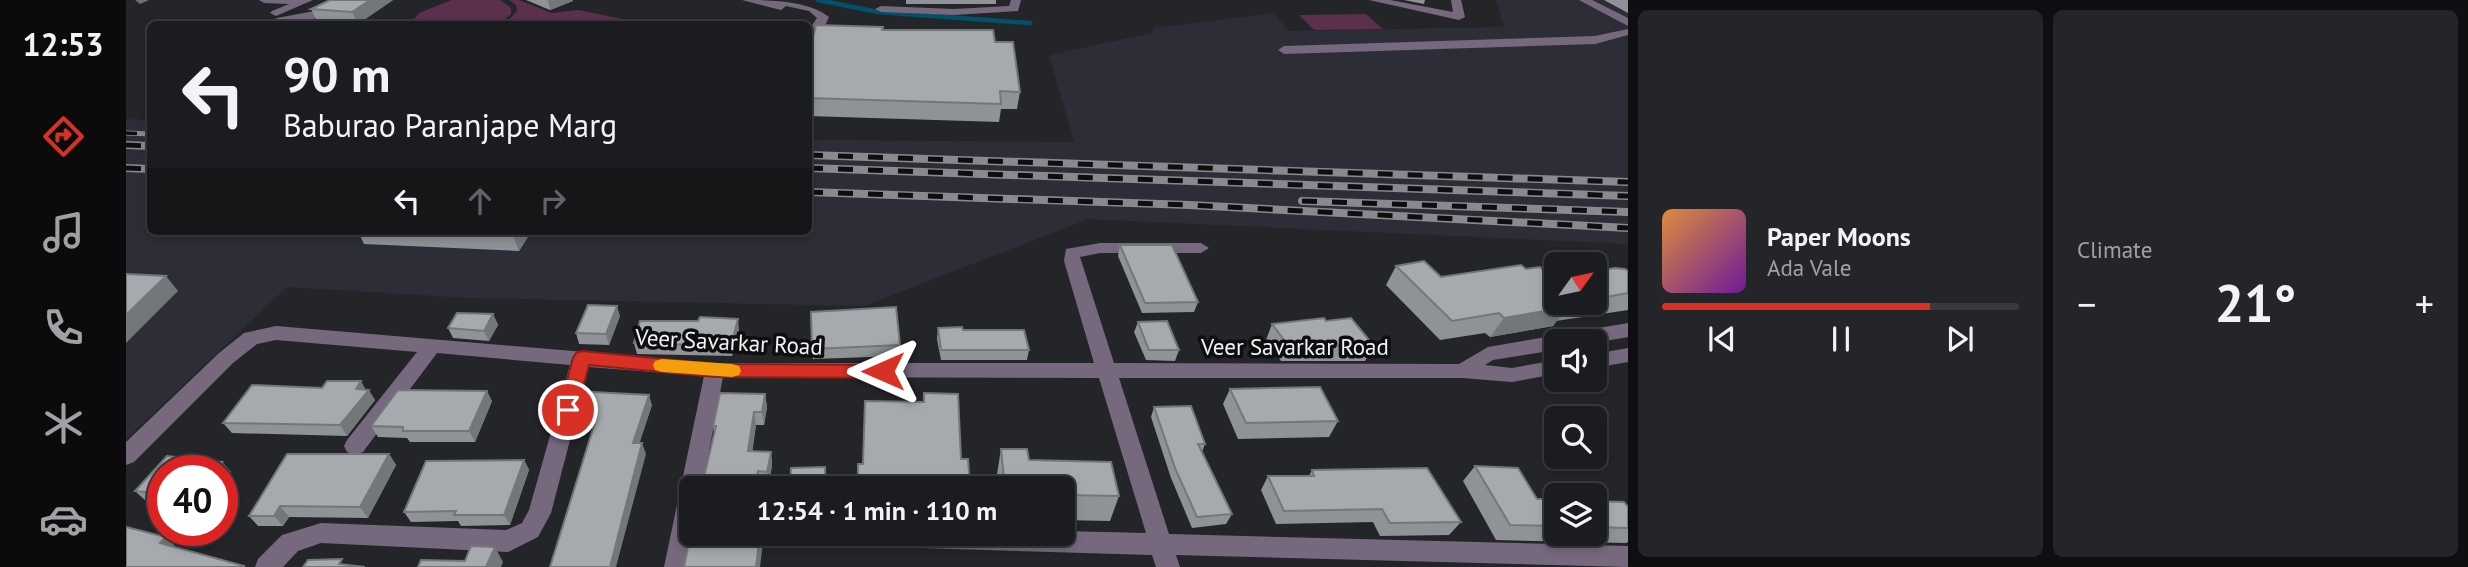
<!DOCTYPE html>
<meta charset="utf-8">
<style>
body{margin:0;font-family:"PT Sans",sans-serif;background:#242528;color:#f1f3f6;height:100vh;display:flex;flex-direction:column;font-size:26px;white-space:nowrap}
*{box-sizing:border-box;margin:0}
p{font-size:23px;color:#a0a1a4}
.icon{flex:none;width:38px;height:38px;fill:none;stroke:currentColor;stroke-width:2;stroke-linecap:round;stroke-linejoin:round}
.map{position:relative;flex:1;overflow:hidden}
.side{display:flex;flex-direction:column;gap:10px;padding:10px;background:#0f0f11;width:840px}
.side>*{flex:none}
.top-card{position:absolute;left:21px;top:21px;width:665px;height:214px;border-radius:10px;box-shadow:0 4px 10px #0003,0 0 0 2px #393a3d;background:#1b1c1f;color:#f1f3f6;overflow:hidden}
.needle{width:46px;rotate:57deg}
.buttons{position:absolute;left:1418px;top:252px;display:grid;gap:14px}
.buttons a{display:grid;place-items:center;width:63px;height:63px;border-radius:10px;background:#1b1c1f;box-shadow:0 4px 10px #0003,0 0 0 2px #393a3d;font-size:35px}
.speed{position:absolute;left:21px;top:455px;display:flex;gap:14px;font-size:35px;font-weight:700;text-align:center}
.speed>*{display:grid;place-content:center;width:91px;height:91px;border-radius:50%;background:#1b1c1f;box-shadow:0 4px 10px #0003,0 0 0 2px #393a3d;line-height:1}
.speed .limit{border:10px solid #d22;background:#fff;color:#111}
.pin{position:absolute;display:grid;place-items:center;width:60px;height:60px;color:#fff;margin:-30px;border:4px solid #fff;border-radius:50%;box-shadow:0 2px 7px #0007}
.me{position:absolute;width:77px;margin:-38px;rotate:270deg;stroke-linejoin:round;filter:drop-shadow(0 0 5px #0008)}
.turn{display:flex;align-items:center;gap:24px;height:147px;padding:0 21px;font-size:32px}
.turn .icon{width:91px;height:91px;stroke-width:2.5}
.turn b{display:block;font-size:49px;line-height:60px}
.lanes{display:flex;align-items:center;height:66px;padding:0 21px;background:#0003;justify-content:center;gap:35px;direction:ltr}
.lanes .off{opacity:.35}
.big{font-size:52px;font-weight:800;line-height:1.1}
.side .tile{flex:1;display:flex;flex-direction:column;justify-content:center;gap:10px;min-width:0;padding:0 24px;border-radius:10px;background:#242528}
.song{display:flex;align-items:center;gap:21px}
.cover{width:84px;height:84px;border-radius:10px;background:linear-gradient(135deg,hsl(30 70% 55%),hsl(280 70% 35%))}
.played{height:7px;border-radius:4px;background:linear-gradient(90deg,#d93025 75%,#393a3d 75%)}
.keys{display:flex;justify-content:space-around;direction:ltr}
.heat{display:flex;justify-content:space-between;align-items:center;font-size:38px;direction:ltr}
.side .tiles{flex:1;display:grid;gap:10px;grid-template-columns:repeat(2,1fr)}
.trip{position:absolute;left:553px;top:476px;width:396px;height:70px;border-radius:10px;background:#1b1c1f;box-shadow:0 4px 10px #0003,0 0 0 2px #393a3d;font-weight:800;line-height:70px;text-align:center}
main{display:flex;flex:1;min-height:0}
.dock{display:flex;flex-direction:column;width:126px;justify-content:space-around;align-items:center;background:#0b0b0c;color:#a0a1a4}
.dock .icon{width:49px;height:49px}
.dock .active{color:#d93025}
.dock b{font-size:32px;color:#f1f3f6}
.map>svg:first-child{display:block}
.built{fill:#2d2d37}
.green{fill:#5b304d}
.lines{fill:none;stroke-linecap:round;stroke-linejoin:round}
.stream{stroke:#00516b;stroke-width:4.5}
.minor{fill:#76697e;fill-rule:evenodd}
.rail-far1-casing{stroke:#8a8a8e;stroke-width:5}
.rail-casing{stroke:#8a8a8e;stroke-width:8}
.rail-far1{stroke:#0e0e10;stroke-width:3.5;stroke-dasharray:11;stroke-linecap:butt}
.rail{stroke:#0e0e10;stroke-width:5;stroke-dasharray:15;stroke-linecap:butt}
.wall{fill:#8f9296}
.shaded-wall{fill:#74777a}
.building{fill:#a6aaaf;stroke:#74777a;stroke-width:2}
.route{fill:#d93025;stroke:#8d1f18;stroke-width:2}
.slow{fill:#f59e0b}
.labels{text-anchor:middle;stroke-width:7;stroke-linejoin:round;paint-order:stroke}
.street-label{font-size:23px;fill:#f2f2f5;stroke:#0e0e10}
</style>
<main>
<nav class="dock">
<b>12:53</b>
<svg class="icon active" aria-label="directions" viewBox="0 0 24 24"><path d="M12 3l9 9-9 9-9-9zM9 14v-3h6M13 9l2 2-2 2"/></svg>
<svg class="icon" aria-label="music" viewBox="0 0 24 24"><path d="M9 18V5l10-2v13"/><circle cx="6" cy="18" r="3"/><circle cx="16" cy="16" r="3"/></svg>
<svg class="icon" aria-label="phone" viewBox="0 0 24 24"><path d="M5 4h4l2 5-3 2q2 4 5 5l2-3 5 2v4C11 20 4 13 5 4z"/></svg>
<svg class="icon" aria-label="climate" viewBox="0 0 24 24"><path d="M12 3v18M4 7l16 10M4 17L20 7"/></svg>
<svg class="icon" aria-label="car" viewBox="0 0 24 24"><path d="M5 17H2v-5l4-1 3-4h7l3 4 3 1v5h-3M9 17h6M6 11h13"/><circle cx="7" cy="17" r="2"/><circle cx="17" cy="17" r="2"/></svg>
</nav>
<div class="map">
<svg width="1502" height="567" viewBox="0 0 1502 567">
<rect width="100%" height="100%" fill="#242529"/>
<path class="built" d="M1370 0H1502V244L962 219 738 306 342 298 161 287 0 439V119L24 120V231H682L683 140 948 142 923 55 1026 33 1028 28 1148 13 1163 31 1378 27Z"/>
<g class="green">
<path d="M326 0H374L385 8V14L373 24H284L293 13Z"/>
<path d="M383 0H393L426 13 453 10 520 24H379L391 11 390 5Z"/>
<path d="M1240 14 1257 29 1188 30 1173 15Z"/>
</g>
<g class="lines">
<path class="stream" d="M692 0 752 12 904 23"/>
<g class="minor">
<path d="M9 0H23L14 4Z"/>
<path d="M133 0H187L150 16 144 13 146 11 163 4 138 3Z"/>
<path d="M212 0H225C205 19 165 26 138 24L151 18 194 10Z"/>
<path d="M616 0C643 0 682 0 703 17L698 28 682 41V31L691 18 683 11 660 6 655 10Z"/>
<path d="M885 0H895L892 11 828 15 755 12 749 9 755 6 828 9 883 6Z"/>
<path d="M1243 0H1264L1327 12 1325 0H1335L1339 17 1333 20Z"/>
<path d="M1453 0H1466L1502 18V26Z"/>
<path d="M1502 29V35L1469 44 1158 54 1152 50 1158 46 1469 36Z"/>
<path d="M974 243H1075L1083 248 1075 253H974L954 257 988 363 1333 364 1362 347 1502 323V337L1468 343 1430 341V350L1367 360 1359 365 1386 368 1430 360V374L1386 382 1337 378H993L1043 534 1502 546V567L1050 555 1054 567H1030L1026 555 663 544 655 541 651 534H936V531L1020 533 973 378 597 377 576 488H565V534H568L562 567H538L578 376 463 367 425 513 412 537 382 552 195 543 172 551 157 567H129L132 559 156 535 195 523 380 530 396 523 403 510 444 365 311 353 237 452 229 455 221 452 218 446 221 440 291 352 150 340 131 344 107 363 8 462 0 465V442L93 353 118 333 150 326 589 363H968L938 261 940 249Z"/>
<path d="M1502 348V362L1468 368V354Z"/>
</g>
<g class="rail-far1-casing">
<path id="rail-far1" d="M0 133 24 134"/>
</g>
<g class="rail-casing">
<g id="rail">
<path d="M0 145 24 146"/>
<path d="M682 155 1502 182"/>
<path d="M0 168 24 169"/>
<path d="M682 168 1502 196"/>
<path d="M682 192 1063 205 1502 228"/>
<path d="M1176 201 1502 212"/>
</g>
</g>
<use href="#rail-far1" class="rail-far1"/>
<use href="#rail" class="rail"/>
</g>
<g class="wall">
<path d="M267 0 232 24 191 21 185 9Z"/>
<path d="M400 0H446L447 1 424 10Z"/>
<rect x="780" y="0" width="90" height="4"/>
<path d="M1278 0H1299L1298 4Z"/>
<path d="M1478 0H1502V13Z"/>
<path d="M757 30 869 42 894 92 891 109H875L873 122 682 116V37Z"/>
<path d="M232 231H404L405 232 393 251 238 244Z"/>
<path d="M994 245 1072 302 1068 312 1016 313 992 256Z"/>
<path d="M1270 266 1315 277 1400 269 1430 303H1468V271H1502V310L1430 321 1427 326 1364 337 1359 333 1314 340 1260 285Z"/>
<path d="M367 314 372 325 363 341 327 338 322 328Z"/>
<path d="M494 316 483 345 453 344 450 333Z"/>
<path d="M1200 321 1248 346 1239 361H1155L1140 340 1146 324Z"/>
<path d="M1012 322 1053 350 1049 361 1020 360 1008 332Z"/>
<path d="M812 328 837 330 903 350 901 360H815L811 339Z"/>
<path d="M613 330 606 356 511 354 508 343Z"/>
<path d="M774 345V356L687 359 686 349Z"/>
<path d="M1104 389 1212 421 1203 437 1112 439 1097 404Z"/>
<path d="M240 390 249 400 221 436 106 433 97 423Z"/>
<path d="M639 394 641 407 638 425H630L626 451 645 452 646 465 643 484H634V488H579L577 481 588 433 587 426Z"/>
<path d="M366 401 349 442H284L281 438 252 437 245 426Z"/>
<path d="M526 405 513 443 520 454 468 426H461L457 415Z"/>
<path d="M1028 407 1079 444 1076 452 1106 514 1100 524 1066 528 1045 478 1025 417Z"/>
<path d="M875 449 993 496 984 521 936 520V488H872L871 474Z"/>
<path d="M263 454 270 465 242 518 163 517 157 526H132L123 516Z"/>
<path d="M41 456 96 462 105 472 96 483V471H37V503L20 501 9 491Z"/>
<path d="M398 460 403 470 384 525 335 526 332 521 285 522 278 512Z"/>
<path d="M1349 466 1411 499H1430V534H1468V501L1502 507V542L1500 543 1370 540 1337 481Z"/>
<path d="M1186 470 1335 522 1323 535 1254 536 1247 522 1150 524 1135 490 1142 476H1183Z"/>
</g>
<g class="shaded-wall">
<path d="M244 0H267L232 24 226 12Z"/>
<path d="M422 0H446L447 1 424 10Z"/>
<path d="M390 231 405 232 393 251 387 236Z"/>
<path d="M40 276 52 291 0 343V315Z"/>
<path d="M491 306 494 316 483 345 480 334Z"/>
<path d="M1442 307 1427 326 1364 337 1378 318Z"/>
<path d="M367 314 372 325 363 341 358 331Z"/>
<path d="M612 319 613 330 606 356 605 346Z"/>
<path d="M235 381 241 392 243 390 249 400 221 436 214 425 230 389Z"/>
<path d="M361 391 366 401 349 442 343 431Z"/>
<path d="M639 394 641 407 638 425 636 412Z"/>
<path d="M523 395 526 405 510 454 507 443Z"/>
<path d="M628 412 630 425 625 463 622 451Z"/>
<path d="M516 443 520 454 490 567H484Z"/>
<path d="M645 452 646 465 643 484 641 472Z"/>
<path d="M263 454 270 465 242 518 234 507Z"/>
<path d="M398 460 403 470 384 525 378 515Z"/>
<path d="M96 462 105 472 96 483V471H88Z"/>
<path d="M632 471 634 484V488H629Z"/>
<path d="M154 506 163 517 157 526 148 516Z"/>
<path d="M634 534H638L634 567H630Z"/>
<path d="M40 537 51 548 34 543Z"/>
<path d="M369 547 377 562 375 567H360Z"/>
</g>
<g class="building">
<path d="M204 0H244L226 12 185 9Z"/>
<path d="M377 20V24H342Z"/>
<path d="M690 25 757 27 756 30H867L869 42H887L894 92 874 91 875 104 682 98V37H687Z"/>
<path d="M283 231H390L387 236Z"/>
<path d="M994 245H1046L1072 302 1019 303Z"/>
<path d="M1298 261 1315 277 1395 265 1400 269 1414 267 1425 277H1430V303H1440H1438L1442 307 1378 318 1373 313 1326 321 1270 266Z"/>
<path d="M1489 268 1499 269 1502 271V293L1468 299V271Z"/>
<path d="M0 274 40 276 0 315Z"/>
<path d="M462 305 491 306 480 334 450 333Z"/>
<path d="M770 307 774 345 686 349 685 312Z"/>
<path d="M331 313 367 314 358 331 322 328Z"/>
<path d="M574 317 612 319 605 346 508 343 514 321H572Z"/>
<path d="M1198 318 1200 321 1225 318 1248 346 1162 345 1146 324Z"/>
<path d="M1041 321 1053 350H1023L1012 322Z"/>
<path d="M836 327 837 330H898L903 350H815L812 328Z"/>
<path d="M201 381H235L230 389 243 390 214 425 97 423 126 385 196 388Z"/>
<path d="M1194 387 1212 421 1120 423 1104 389Z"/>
<path d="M272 390 361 391 343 431H277V427L245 426Z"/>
<path d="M466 392 523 395 507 443H516L484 567H424L471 416 457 415Z"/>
<path d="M594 393 639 394 636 412H628L622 451 645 452 641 472 632 471 629 488H589L590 481H577L590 426H587Z"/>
<path d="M798 393 832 394 835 459H842L844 488H732V464H737L739 401 798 402Z"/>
<path d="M1065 406 1079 444H1072L1106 514 1071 517 1049 468 1028 407Z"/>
<path d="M875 449H901L903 460 985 462 993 496 936 495V488H879Z"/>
<path d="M161 454H263L234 507 154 506 148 516H123Z"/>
<path d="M41 456 96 462 88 471H37V494L9 491Z"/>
<path d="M398 460 378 515H328L330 511 278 512 300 461Z"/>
<path d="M1349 466 1392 468 1411 499H1430V526L1384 525Z"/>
<path d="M699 467V488H664L665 468Z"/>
<path d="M1301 468 1335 522 1264 523 1256 509 1158 511 1142 476H1188L1186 470Z"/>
<path d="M1468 501 1498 502 1502 507V528L1468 527Z"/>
<path d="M0 527 40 537 34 543 118 566 117 567H0Z"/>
<path d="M565 531V534H634L630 567H558Z"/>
<path d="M345 546 369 547 360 567H292L295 560 339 561Z"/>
<path d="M216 559 213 564 239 567H177L182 560Z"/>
</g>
<path class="route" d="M456 351 589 364 757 365 763 367 766 371 763 376 757 378 589 377 463 365 451 410 449 415 442 417 435 415 433 410 447 358 450 353Z"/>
<path class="slow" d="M536 359 606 364 613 366 615 371 613 375 606 377 536 372 529 370 527 365 529 361Z"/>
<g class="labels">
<g class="street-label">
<text transform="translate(603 342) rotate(3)" y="8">Veer Savarkar Road</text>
<text x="1169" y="355">Veer Savarkar Road</text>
</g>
</g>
</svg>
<div class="buttons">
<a><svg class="needle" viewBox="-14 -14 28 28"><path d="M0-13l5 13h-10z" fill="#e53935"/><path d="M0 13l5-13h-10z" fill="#a0a1a4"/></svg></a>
<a><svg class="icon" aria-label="sound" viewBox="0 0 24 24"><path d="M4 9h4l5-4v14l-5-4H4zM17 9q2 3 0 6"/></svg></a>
<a><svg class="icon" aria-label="search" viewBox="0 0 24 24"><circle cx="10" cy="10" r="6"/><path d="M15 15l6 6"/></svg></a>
<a><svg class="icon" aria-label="layers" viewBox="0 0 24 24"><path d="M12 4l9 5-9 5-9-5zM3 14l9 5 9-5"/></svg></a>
</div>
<div class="speed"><div class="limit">40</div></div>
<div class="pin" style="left:442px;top:410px;background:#d93025"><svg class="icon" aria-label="arrive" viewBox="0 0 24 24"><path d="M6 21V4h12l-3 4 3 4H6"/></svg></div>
<svg class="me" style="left:757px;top:371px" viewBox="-20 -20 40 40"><path d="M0-17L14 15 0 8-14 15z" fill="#d93025" stroke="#fff" stroke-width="4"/></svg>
<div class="trip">12:54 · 1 min · 110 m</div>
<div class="top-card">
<div class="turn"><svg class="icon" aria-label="left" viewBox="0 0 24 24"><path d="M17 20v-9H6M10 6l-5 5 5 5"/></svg><div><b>90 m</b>Baburao Paranjape Marg</div></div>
<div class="lanes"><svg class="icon" aria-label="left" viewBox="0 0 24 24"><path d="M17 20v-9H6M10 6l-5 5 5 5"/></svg><svg class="icon off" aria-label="ahead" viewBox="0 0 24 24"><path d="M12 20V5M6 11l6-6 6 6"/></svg><svg class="icon off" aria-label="right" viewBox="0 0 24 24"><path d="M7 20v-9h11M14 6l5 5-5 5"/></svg></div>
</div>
</div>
<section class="side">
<div class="tiles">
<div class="tile">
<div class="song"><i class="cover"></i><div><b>Paper Moons</b><p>Ada Vale</p></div></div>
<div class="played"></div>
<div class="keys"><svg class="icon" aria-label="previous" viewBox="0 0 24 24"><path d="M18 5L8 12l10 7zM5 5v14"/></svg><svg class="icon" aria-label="pause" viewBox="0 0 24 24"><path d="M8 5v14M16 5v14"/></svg><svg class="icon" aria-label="next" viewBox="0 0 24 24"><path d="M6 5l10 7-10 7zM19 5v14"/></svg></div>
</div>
<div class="tile"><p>Climate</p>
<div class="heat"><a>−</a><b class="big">21°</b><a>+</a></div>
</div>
</div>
</section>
</main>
